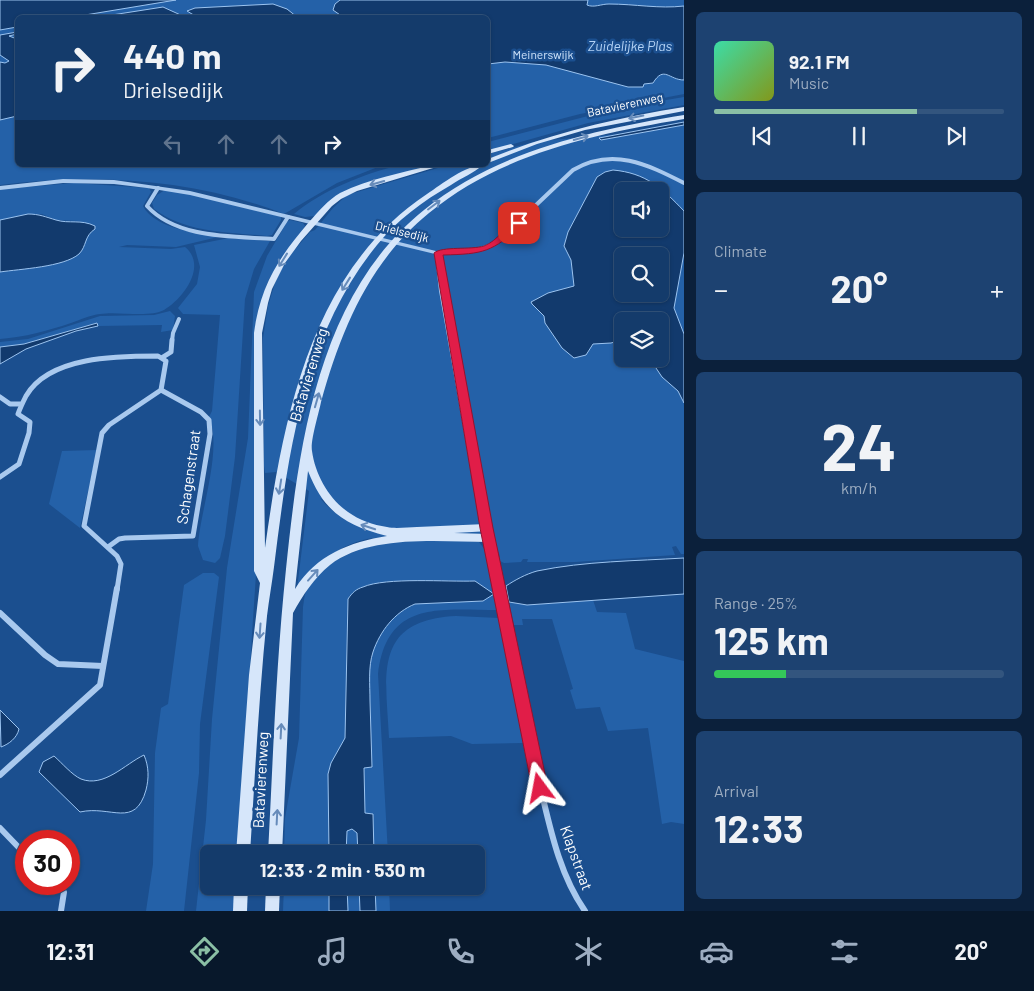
<!DOCTYPE html>
<meta charset="utf-8">
<style>
body{margin:0;font-family:Barlow,sans-serif;background:#1d4271;color:#f1f3f6;height:100vh;display:flex;flex-direction:column;font-size:19px;white-space:nowrap}
*{box-sizing:border-box;margin:0}
p{font-size:16px;color:#9dadc1}
.icon{flex:none;width:28px;height:28px;fill:none;stroke:currentColor;stroke-width:2;stroke-linecap:round;stroke-linejoin:round}
.map{position:relative;flex:1;overflow:hidden}
.panel{display:flex;flex-direction:column;gap:12px;padding:12px;background:#0b203b;width:350px}
.panel>*{flex:none}
.top-card{position:absolute;left:15px;top:15px;width:475px;height:152px;border-radius:8px;box-shadow:0 1px 4px #0004,0 0 0 1px #33557e;background:#143b6b;color:#f1f3f6;overflow:hidden}
.tools{position:absolute;left:614px;top:182px;display:grid;gap:10px}
.tools a{display:grid;place-items:center;width:55px;height:55px;border-radius:8px;background:#143b6b;box-shadow:0 1px 4px #0004,0 0 0 1px #33557e;font-size:25px}
.speed{position:absolute;left:15px;top:830px;display:flex;gap:10px;font-size:25px;font-weight:700;text-align:center}
.speed>*{display:grid;place-content:center;width:65px;height:65px;border-radius:50%;background:#143b6b;box-shadow:0 1px 4px #0004,0 0 0 1px #33557e;line-height:1}
.speed .limit{border:8px solid #d22;background:#fff;color:#111}
.pin{position:absolute;display:grid;place-items:center;width:42px;height:42px;color:#fff;margin:-21px;border-radius:10px;box-shadow:0 2px 8px #0006}
.me{position:absolute;width:55px;margin:-28px;rotate:347deg;stroke-linejoin:round;filter:drop-shadow(0 0 4px #0008)}
.turn{display:flex;align-items:center;gap:18px;height:105px;padding:0 25px;font-size:22px}
.turn .icon{width:65px;height:65px;stroke-width:2.5}
.turn b{display:block;font-size:35px;line-height:42px}
.lanes{display:flex;align-items:center;height:48px;padding:0 25px;background:#0003;justify-content:center;gap:25px;direction:ltr}
.lanes .off{opacity:.35}
.big{font-size:38px;font-weight:700;line-height:1.1}
.panel .card{flex:1;display:flex;flex-direction:column;justify-content:center;gap:8px;min-width:0;padding:0 18px;border-radius:8px;background:#1d4271}
.panel .dial{align-items:center;gap:0}
.dial b{font-size:65px;line-height:1}
.song{display:flex;align-items:center;gap:15px}
.cover{width:60px;height:60px;border-radius:8px;background:linear-gradient(135deg,hsl(160 70% 55%),hsl(70 70% 35%))}
.played{height:5px;border-radius:2px;background:linear-gradient(90deg,#8abfa5 70%,#33557e 70%)}
.keys{display:flex;justify-content:space-around;direction:ltr}
.heat{display:flex;justify-content:space-between;align-items:center;font-size:28px;direction:ltr}
.charge{height:8px;border-radius:4px;background:linear-gradient(90deg,#34c759 25%,#33557e 0)}
.trip{position:absolute;left:200px;top:845px;width:285px;height:50px;border-radius:8px;background:#143b6b;box-shadow:0 1px 4px #0004,0 0 0 1px #33557e;font-weight:700;line-height:50px;text-align:center}
.tab-bar{display:flex;height:80px;justify-content:space-around;align-items:center;background:#08182b;color:#9dadc1}
.tab-bar .icon{width:35px;height:35px}
.tab-bar .current{color:#8abfa5}
.tab-bar b{font-size:22px;color:#f1f3f6}
main{display:flex;flex:1;min-height:0}
.map>svg:first-child{display:block}
.green{fill:#2461a8;fill-rule:evenodd}
.water{fill:#123a6d;stroke:#9cc4f0;fill-rule:evenodd}
.lines{fill:none;stroke-linecap:round;stroke-linejoin:round}
.minor-far2{stroke:#a9c9ee;stroke-width:4}
.minor-far1{stroke:#a9c9ee;stroke-width:5}
.minor{stroke:#a9c9ee;stroke-width:6}
.tertiary{fill:#a9c9ee;fill-rule:evenodd}
.secondary{fill:#d6e6fa;fill-rule:evenodd}
.oneway{stroke:#668bba}
.route{fill:#e11d48;stroke:#92132f}
.labels{text-anchor:middle;stroke-width:5;stroke-linejoin:round;paint-order:stroke}
.far-park-label{font-size:12px;fill:#cfe3fa;stroke:#1b4f8f}
.far-street-label{font-size:12px;fill:#fff;stroke:#1b4f8f}
.far-water-label{font-size:14px;font-style:italic;fill:#b5d3f5;stroke:#1b4f8f}
.street-label{font-size:15px;fill:#fff;stroke:#1b4f8f}
</style>
<main>
<div class="map">
<svg width="684" height="911" viewBox="0 0 684 911">
<rect width="100%" height="100%" fill="#1b4f8f"/>
<g class="green">
<path d="M0 0H684V94L580 114 488 138V18H18V165H383L337 183 284 214C196 179 93 173 0 185Z"/>
<path d="M684 97V105L588 123 488 151V142L619 108Z"/>
<path d="M684 125V554H681L676 546 672 547 675 555 575 562H527L528 559H523L521 562 504 563 500 561 499 553 483 534 373 538C340 543 317 563 297 589L309 491 276 472 265 473 264 466 263 338 268 306 275 283 281 270 291 254 310 232 315 230 333 208 347 195 448 165H488V154L538 141 634 133ZM622 191H660V229H622ZM622 256H660V294H622ZM622 321H660V359H622ZM320 498 381 534C357 526 336 518 320 498Z"/>
<path d="M400 165H437L350 189 315 216 305 217 294 214C323 190 363 174 400 165Z"/>
<path d="M74 183 149 188 151 192 143 206C154 228 196 233 218 237L176 247 127 245 119 247 171 249 185 247C208 266 183 299 164 310 149 318 118 311 100 314 90 315 80 320 71 323 47 331 25 337 0 339V272L54 264 84 245 85 239 95 226 78 221 56 220 42 214H28L0 220V189Z"/>
<path d="M165 190 189 194 278 216 281 217V220L272 235 267 236C228 232 186 233 154 209L152 203 157 195Z"/>
<path d="M290 220 303 223 305 226 269 279 258 310 257 319 259 529 252 634 241 854H209V886H239L237 911H196L206 820 212 719 227 568 248 438 254 292 267 256 287 222Z"/>
<path d="M229 238 270 241 254 269 245 299 235 457 225 536 220 558 215 563 203 560 198 546C200 510 223 450 209 417L212 411 220 315 183 314 178 308 197 284 200 267 194 245Z"/>
<path d="M170 311 175 316 173 330 161 332 162 325 98 326 96 323 24 344 0 347V342L28 339 100 316 154 315Z"/>
<path d="M97 450 80 528 49 504 62 451Z"/>
<path d="M456 540 479 542 485 550 497 610C439 610 387 600 378 674L388 854H374L373 814 365 813 364 768 371 767C371 745 371 723 370 701 370 685 368 667 373 652 380 631 395 612 415 604L493 594 475 581 381 582 347 611 345 738 328 774 329 854H284L285 818 299 738 303 607C304 602 304 596 306 591 310 579 321 570 332 563 371 538 411 541 456 540Z"/>
<path d="M203 573H214L219 577 200 724 199 773 184 911H146L153 864 155 753 161 708 168 704 184 585Z"/>
<path d="M593 600 597 612 626 613 635 649 684 661V824L671 822 662 824 648 728 608 731 600 707 576 709 570 690 573 689 552 619H522L523 625H514L509 602 527 605Z"/>
<path d="M456 616 499 618 523 743 472 744 451 736 389 738C386 676 372 620 456 616Z"/>
<path d="M352 829 357 833 358 854H346L347 831Z"/>
<path d="M284 886H329V911H283Z"/>
<path d="M347 886H359L360 911H348Z"/>
<path d="M375 886H389L390 911H376Z"/>
</g>
<g class="water">
<path d="M0 0H176L73 17 18 18 17 27 0 30Z"/>
<path d="M340 0H588L587 5C594 8 601 4 609 4 635 4 659 9 684 6V80C669 80 664 65 653 83L644 84 643 87H628L546 65 505 62 488 64V18H420L409 15 343 17 333 10 335 4Z"/>
<path d="M273 4 287 9 297 17H197L187 11 195 8Z"/>
<path d="M163 7 185 17H99Z"/>
<path d="M17 32V34L9 36 17 39V116L0 120V62L5 63 9 61 0 55V35Z"/>
<path d="M684 122V125L601 140 599 138Z"/>
<path d="M613 170C646 173 662 188 684 211V253L674 308 684 334V403L678 391 662 377 650 359H660V321H622V340L611 343 593 344 586 355 574 358 562 348 545 323 544 316 532 304 531 302 548 293 574 286 571 260 564 246 568 232 597 177 605 172ZM622 191H660V229H622ZM622 256H660V294H622Z"/>
<path d="M28 214C39 214 46 217 56 220 69 224 81 219 95 226V229C84 236 87 246 79 254 64 267 20 269 0 272V220Z"/>
<path d="M97 323 98 326 76 331 26 349 0 364V347L24 344Z"/>
<path d="M684 558V594L527 605 509 602 506 586C515 580 526 574 537 571 585 561 636 561 684 558Z"/>
<path d="M475 581 494 594 483 601 415 604C395 612 380 631 373 652 368 667 370 685 370 701 371 723 371 745 372 767L364 768 365 813 373 814 374 854H358L357 833 352 829 347 831 346 854H329L328 774 331 763 345 738 348 599C352 593 356 589 363 587 386 577 447 582 475 581Z"/>
<path d="M0 710 19 729C17 738 9 744 1 747Z"/>
<path d="M144 755C149 767 149 778 146 790 135 829 111 805 80 812L39 772 43 762 54 756C62 763 72 775 81 779 104 788 125 764 144 755Z"/>
<path d="M329 886H347L348 911H329Z"/>
<path d="M359 886H375L376 911H360Z"/>
</g>
<g class="lines">
<g class="minor-far2">
<path d="M158 188 147 206C177 239 233 236 274 239L288 217"/>
<path d="M438 253 478 250 496 243 573 170C612 147 647 164 684 183"/>
<path d="M172 341 173 333 179 319"/>
</g>
<g class="minor-far1">
<path d="M163 357 171 352 172 340"/>
<path d="M0 397 10 404H20"/>
<path d="M0 477 19 464 29 433 30 422 18 414C20 408 23 402 26 396 49 356 118 356 158 356L166 361 161 390 109 425 102 433 84 526 117 556 121 564 117 590"/>
<path d="M488 538 499 590"/>
<path d="M108 547 119 539 125 538 193 536 210 434 209 420 201 412 161 390"/>
</g>
<g class="minor">
<path d="M499 588C513 656 525 723 541 790 551 832 560 875 585 911"/>
<path d="M0 613 45 655 58 664 103 666"/>
<path d="M0 775 100 685 117 588"/>
<path d="M0 828 26 855"/>
<path d="M56 884 64 892 61 911"/>
</g>
<path class="tertiary" d="M63 179 114 180 190 191 440 252 493 538 491 541H485L483 538 439 291 435 254 190 195 147 188 114 184 63 183 0 190V186Z"/>
<g class="secondary">
<path d="M684 107V111L585 130 537 144 488 163V159C551 133 616 118 684 107Z"/>
<path d="M684 115V119C595 134 500 154 429 213 369 262 341 330 321 402 319 413 310 441 312 451 315 474 329 499 348 512 359 520 373 525 387 527 396 529 408 527 417 527 440 526 463 525 486 524L490 525 491 528 490 531 454 533 488 534 492 535 493 538 492 541 488 542C440 542 370 534 330 565 314 578 303 595 293 613L282 854H268C273 759 276 664 286 569 299 443 318 295 424 210 497 151 593 130 684 115ZM308 471C324 512 345 525 387 536 350 542 316 555 295 589Z"/>
<path d="M511 144 514 146 513 147 488 154V150Z"/>
<path d="M432 165H443L357 191 341 199 332 206 301 241 285 263 272 289 268 303 262 333 265 548C283 419 310 272 427 194 442 184 466 165 483 165 474 173 461 178 451 185 423 201 397 220 377 245 303 336 288 455 274 567 272 583 269 599 267 616 259 695 255 774 250 854H236L249 675 260 583 254 571V333C260 286 279 257 309 222 319 211 328 200 340 193 369 179 401 173 432 165Z"/>
<path d="M234 886H248L247 911H233Z"/>
<path d="M266 886H280L279 911H265Z"/>
</g>
</g>
<defs><path id="oneway-shaft" d="M-6 0H5M1.5-3L5.5 0L1.5 3" fill="none" stroke-width="1.6" stroke-linecap="round" stroke-linejoin="round" transform="scale(1.25)"/></defs>
<g class="oneway">
<use href="#oneway-shaft" transform="translate(636 117) rotate(169)"/>
<use href="#oneway-shaft" transform="translate(581 138) rotate(-15)"/>
<use href="#oneway-shaft" transform="translate(377 183) rotate(164)"/>
<use href="#oneway-shaft" transform="translate(434 205) rotate(-37)"/>
<use href="#oneway-shaft" transform="translate(283 260) rotate(122)"/>
<use href="#oneway-shaft" transform="translate(346 284) rotate(122)"/>
<use href="#oneway-shaft" transform="translate(317 400) rotate(-74)"/>
<use href="#oneway-shaft" transform="translate(260 418) rotate(89)"/>
<use href="#oneway-shaft" transform="translate(280 487) rotate(99)"/>
<use href="#oneway-shaft" transform="translate(368 527) rotate(-162)"/>
<use href="#oneway-shaft" transform="translate(313 575) rotate(-48)"/>
<use href="#oneway-shaft" transform="translate(260 631) rotate(94)"/>
<use href="#oneway-shaft" transform="translate(281 731) rotate(-87)"/>
<use href="#oneway-shaft" transform="translate(277 817) rotate(-87)"/>
</g>
<path class="route" d="M519 220 523 223 522 225C492 252 484 254 443 255L493 528 548 788 545 793 540 796 535 793 532 788 480 528 434 253C442 246 471 250 484 246 498 241 505 225 519 220Z"/>
<g class="labels">
<g class="far-park-label">
<text x="543" y="59">Meinerswijk</text>
</g>
<g class="far-street-label">
<text transform="translate(625 105) rotate(-12)" y="4">Batavierenweg</text>
<text transform="translate(402 232) rotate(14)" y="4">Drielsedijk</text>
</g>
<g class="far-water-label">
<text x="630" y="51">Zuidelijke Plas</text>
</g>
<g class="street-label">
<text transform="translate(309 375) rotate(-73)" y="5">Batavierenweg</text>
<text transform="translate(189 477) rotate(-82)" y="5">Schagenstraat</text>
<text transform="translate(261 780) rotate(-87)" y="5">Batavierenweg</text>
<text transform="translate(576 858) rotate(70)" y="5">Klapstraat</text>
</g>
</g>
</svg>
<div class="tools">
<a><svg class="icon" aria-label="sound" viewBox="0 0 24 24"><path d="M4 9h4l5-4v14l-5-4H4zM17 9q2 3 0 6"/></svg></a>
<a><svg class="icon" aria-label="search" viewBox="0 0 24 24"><circle cx="10" cy="10" r="6"/><path d="M15 15l6 6"/></svg></a>
<a><svg class="icon" aria-label="layers" viewBox="0 0 24 24"><path d="M12 4l9 5-9 5-9-5zM3 14l9 5 9-5"/></svg></a>
</div>
<div class="speed"><div class="limit">30</div></div>
<div class="pin" style="left:519px;top:223px;background:#d93025"><svg class="icon" aria-label="arrive" viewBox="0 0 24 24"><path d="M6 21V4h12l-3 4 3 4H6"/></svg></div>
<svg class="me" style="left:540px;top:788px" viewBox="-20 -20 40 40"><path d="M0-17L14 15 0 8-14 15z" fill="#e11d48" stroke="#fff" stroke-width="4"/></svg>
<div class="trip">12:33 · 2 min · 530 m</div>
<div class="top-card">
<div class="turn"><svg class="icon" aria-label="right" viewBox="0 0 24 24"><path d="M7 20v-9h11M14 6l5 5-5 5"/></svg><div><b>440 m</b>Drielsedijk</div></div>
<div class="lanes"><svg class="icon off" aria-label="left" viewBox="0 0 24 24"><path d="M17 20v-9H6M10 6l-5 5 5 5"/></svg><svg class="icon off" aria-label="ahead" viewBox="0 0 24 24"><path d="M12 20V5M6 11l6-6 6 6"/></svg><svg class="icon off" aria-label="ahead" viewBox="0 0 24 24"><path d="M12 20V5M6 11l6-6 6 6"/></svg><svg class="icon" aria-label="right" viewBox="0 0 24 24"><path d="M7 20v-9h11M14 6l5 5-5 5"/></svg></div>
</div>
</div>
<section class="panel">
<div class="card">
<div class="song"><i class="cover"></i><div><b>92.1 FM</b><p>Music</p></div></div>
<div class="played"></div>
<div class="keys"><svg class="icon" aria-label="previous" viewBox="0 0 24 24"><path d="M18 5L8 12l10 7zM5 5v14"/></svg><svg class="icon" aria-label="pause" viewBox="0 0 24 24"><path d="M8 5v14M16 5v14"/></svg><svg class="icon" aria-label="next" viewBox="0 0 24 24"><path d="M6 5l10 7-10 7zM19 5v14"/></svg></div>
</div>
<div class="card"><p>Climate</p>
<div class="heat"><a>−</a><b class="big">20°</b><a>+</a></div>
</div>
<div class="card dial"><b>24</b><p>km/h</p></div>
<div class="card"><p>Range · 25%</p><b class="big">125 km</b><div class="charge"></div></div>
<div class="card"><p>Arrival</p><b class="big">12:33</b></div>
</section>
</main>
<nav class="tab-bar">
<b>12:31</b>
<svg class="icon current" aria-label="directions" viewBox="0 0 24 24"><path d="M12 3l9 9-9 9-9-9zM9 14v-3h6M13 9l2 2-2 2"/></svg>
<svg class="icon" aria-label="music" viewBox="0 0 24 24"><path d="M9 18V5l10-2v13"/><circle cx="6" cy="18" r="3"/><circle cx="16" cy="16" r="3"/></svg>
<svg class="icon" aria-label="phone" viewBox="0 0 24 24"><path d="M5 4h4l2 5-3 2q2 4 5 5l2-3 5 2v4C11 20 4 13 5 4z"/></svg>
<svg class="icon" aria-label="climate" viewBox="0 0 24 24"><path d="M12 3v18M4 7l16 10M4 17L20 7"/></svg>
<svg class="icon" aria-label="car" viewBox="0 0 24 24"><path d="M5 17H2v-5l4-1 3-4h7l3 4 3 1v5h-3M9 17h6M6 11h13"/><circle cx="7" cy="17" r="2"/><circle cx="17" cy="17" r="2"/></svg>
<svg class="icon" aria-label="filters" viewBox="0 0 24 24"><path d="M4 7h16M4 17h16"/><circle cx="9" cy="7" r="2"/><circle cx="15" cy="17" r="2"/></svg>
<b>20°</b>
</nav>
